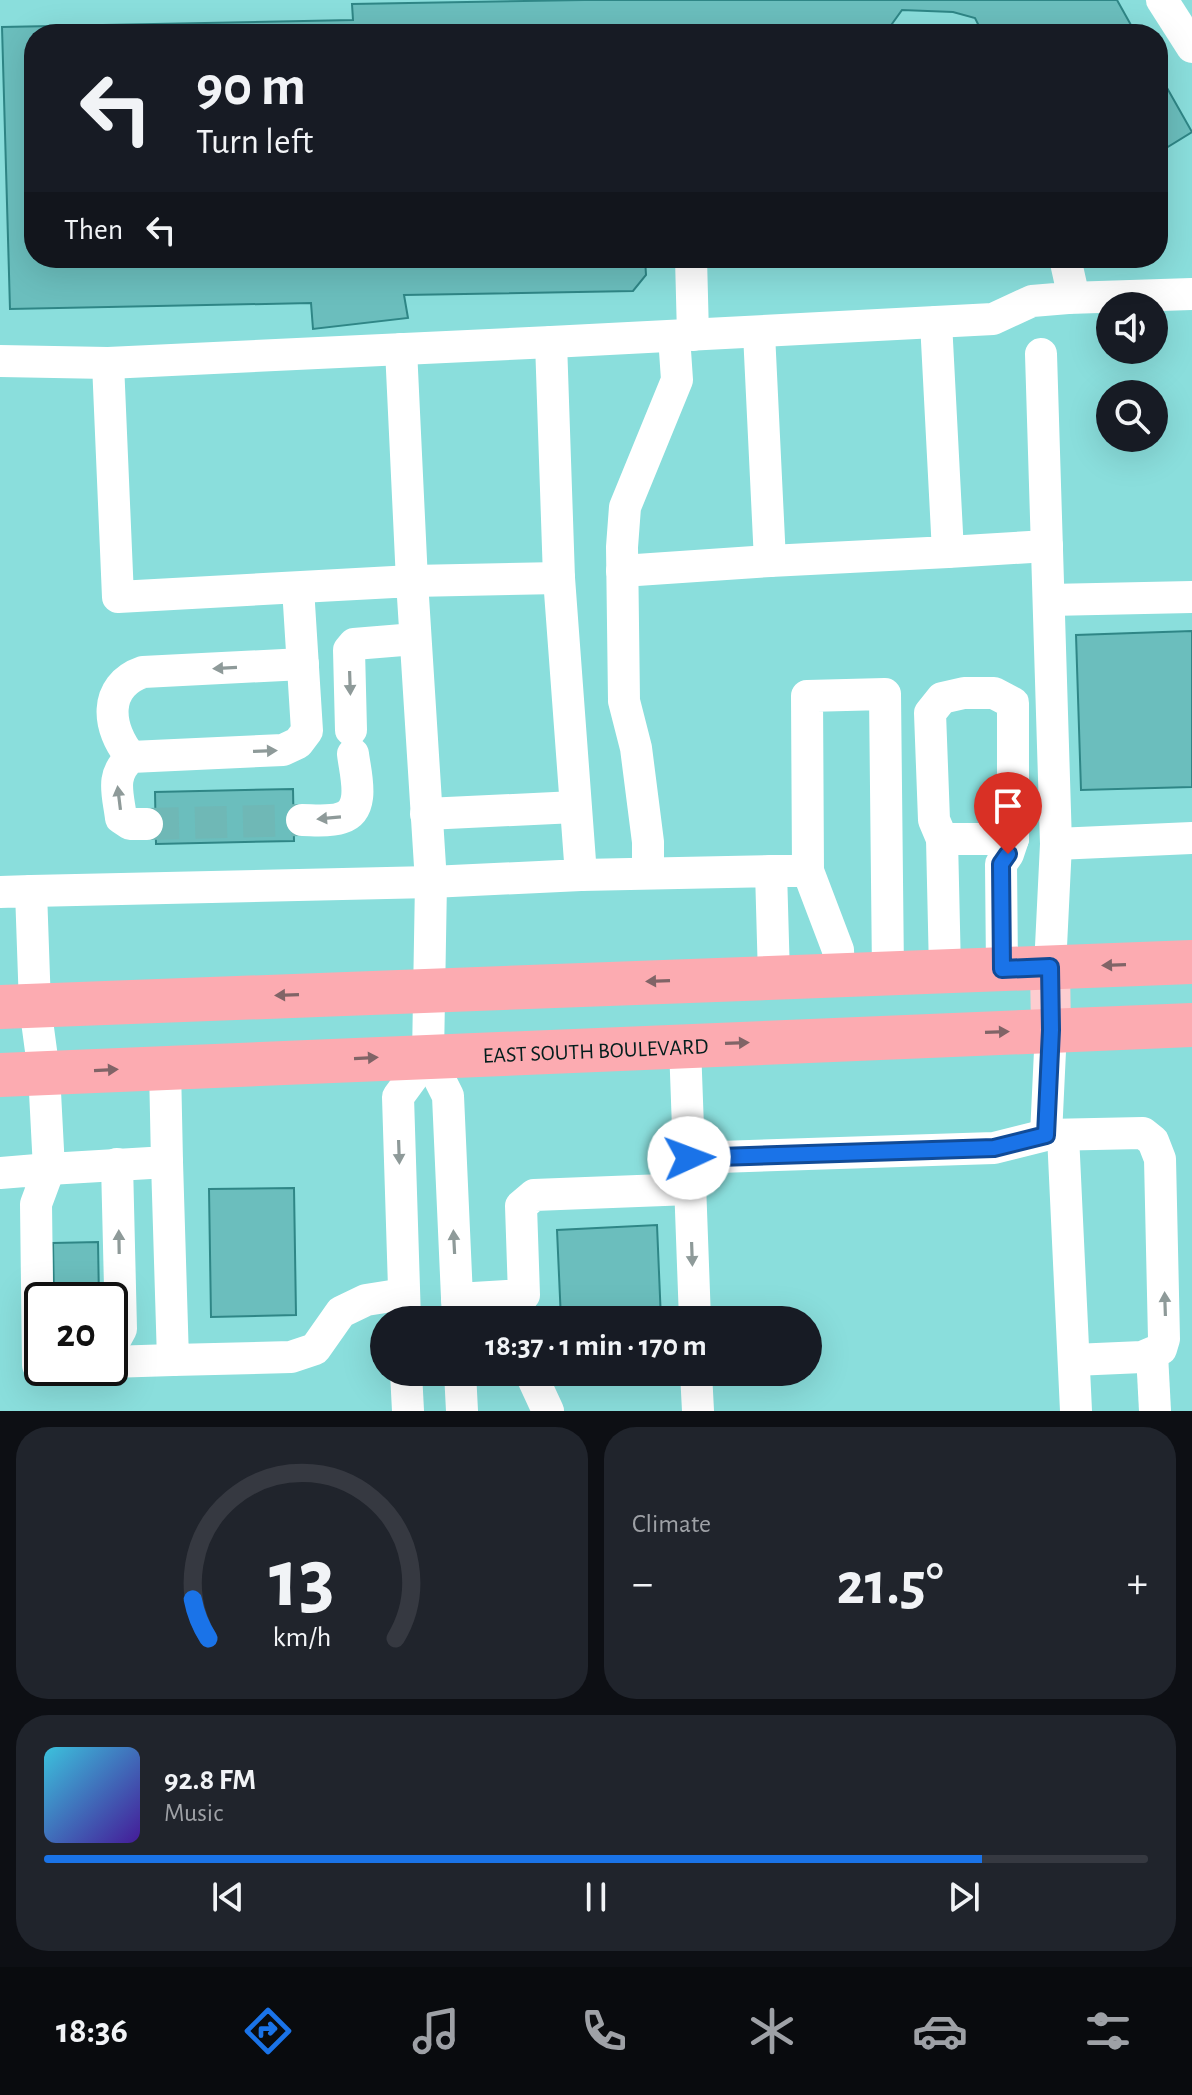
<!DOCTYPE html>
<meta charset="utf-8">
<style>
body{margin:0;font-family:"Alegreya Sans",sans-serif;background:#20242c;color:#f1f3f6;height:100vh;display:flex;flex-direction:column;font-size:30px;white-space:nowrap}
*{box-sizing:border-box;margin:0}
p{font-size:26px;color:#9ea1a6}
.icon{flex:none;width:44px;height:44px;fill:none;stroke:currentColor;stroke-width:2;stroke-linecap:round;stroke-linejoin:round}
.map{position:relative;height:1411px;overflow:hidden}
.sheet{display:flex;flex-direction:column;gap:16px;padding:16px;background:#0d0f14;flex:1}
.sheet>*{flex:none}
.banner{position:absolute;left:24px;top:24px;width:1144px;height:244px;border-radius:32px;box-shadow:0 8px 32px #0002;background:#171b24;color:#f1f3f6;overflow:hidden}
.tools{position:absolute;left:1096px;top:292px;display:grid;gap:16px}
.tools a{display:grid;place-items:center;width:72px;height:72px;border-radius:50%;background:#171b24;box-shadow:0 8px 32px #0002;font-size:40px}
.speed{position:absolute;left:24px;top:1282px;display:flex;gap:16px;font-size:40px;font-weight:700;text-align:center}
.speed>*{display:grid;place-content:center;width:104px;height:104px;border-radius:50%;background:#171b24;box-shadow:0 8px 32px #0002;line-height:1}
.speed .limit{border:4px solid #111;border-radius:12px;background:#fff;color:#111}
.pin{position:absolute;display:grid;place-items:center;width:68px;height:68px;color:#fff;margin:-82px -34px;border-radius:50% 50% 50% 0;rotate:-45deg;box-shadow:0 0 8px #0007}
.pin .icon{rotate:45deg}
.me{position:absolute;width:88px;margin:-44px;rotate:88deg;stroke-linejoin:round;filter:drop-shadow(0 0 6px #0008)}
.turn{display:flex;align-items:center;gap:28px;height:168px;padding:0 40px;font-size:36px}
.turn .icon{width:104px;height:104px;stroke-width:2.5}
.turn b{display:block;font-size:56px;line-height:68px}
.then{display:flex;align-items:center;height:76px;padding:0 40px;background:#0003;gap:16px;font-size:30px}
.big{font-size:60px;font-weight:700;line-height:1.1}
.sheet .card{flex:1;display:flex;flex-direction:column;justify-content:center;gap:12px;min-width:0;padding:0 28px;border-radius:32px;background:#20242c}
.sheet .dial{align-items:center;gap:0}
.dial svg{height:208px;overflow:visible;fill:none;stroke:#363941;stroke-width:7;stroke-linecap:round;text-anchor:middle}
.dial text{fill:#f1f3f6;stroke:none}
.song{display:flex;align-items:center;gap:24px}
.cover{width:96px;height:96px;border-radius:12px;background:linear-gradient(135deg,hsl(190 70% 55%),hsl(260 70% 35%))}
.played{height:8px;border-radius:4px;background:linear-gradient(90deg,#1a73e8 85%,#363941 85%)}
.keys{display:flex;justify-content:space-around;direction:ltr}
.heat{display:flex;justify-content:space-between;align-items:center;font-size:44px;direction:ltr}
.sheet .tiles{flex:1;display:grid;gap:16px;grid-template-columns:1fr 1fr}
.card:last-child{grid-column:span 2}
.trip{position:absolute;left:370px;top:1306px;width:452px;height:80px;border-radius:40px;background:#171b24;box-shadow:0 8px 32px #0002;font-weight:700;line-height:80px;text-align:center}
.tab-bar{display:flex;height:128px;justify-content:space-around;align-items:center;background:#090b0e;color:#9ea1a6}
.tab-bar .icon{width:56px;height:56px}
.tab-bar .active{color:#1a73e8}
.tab-bar b{font-size:36px;color:#f1f3f6}
.map>svg:first-child{display:block}
.building{fill:#6bbebd;stroke:#2f8686;stroke-width:2}
.lines{fill:none;stroke-linecap:round;stroke-linejoin:round}
.minor-tunnel{stroke:#6fb8b6;stroke-width:32;stroke-dasharray:32 16;stroke-linecap:butt}
.minor{stroke:#fff;stroke-width:32}
.major{stroke:#fdcdd0;stroke-width:40}
.highway{stroke:#fcabb1;stroke-width:44}
.oneway{fill:#8e9a99}
.oneway2{fill:#806467}
.route-casing{stroke:#114b97;stroke-width:20}
.route{stroke:#1a73e8;stroke-width:14}
.labels{text-anchor:middle;stroke-width:8;stroke-linejoin:round;paint-order:stroke}
.street-label{font-size:22px;fill:#031e1d;stroke:#8adedc}
</style>
<div class="map">
<svg width="1192" height="1411" viewBox="0 0 1192 1411">
<rect width="100%" height="100%" fill="#8adedc"/>
<g class="building">
<path d="M584 0H1117L1136 34H983L975 18 953 12 902 10 889 28 668 34H34V258H645L646 275 633 291 404 295 408 318 313 329 311 303 10 309 2 27 353 20 352 4Z"/>
<path d="M1158 72 1192 132 1158 153Z"/>
<path d="M1192 631V787L1081 790 1076 635Z"/>
<path d="M293 789 294 841 156 844 155 792Z"/>
<path d="M294 1188 296 1315 211 1317 209 1189Z"/>
<path d="M657 1225 661 1320H561L557 1230Z"/>
<path d="M98 1242 99 1300H54L53 1243Z"/>
</g>
<g class="lines">
<path class="minor-tunnel" d="M147 824 302 820"/>
<g class="minor">
<path d="M1162 0 1192 47"/>
<path d="M691 258 693 335"/>
<path d="M1068 298 1192 294"/>
<path d="M551 342 993 319 1032 301 1068 298 1071 285 1065 258"/>
<path d="M401 349 412 581 559 578"/>
<path d="M1041 354 1056 844 1050 967"/>
<path d="M0 361 108 363 118 597 412 581 431 882 428 1056 448 1096 458 1320"/>
<path d="M948 552 1047 546"/>
<path d="M770 561 948 552 936 322"/>
<path d="M622 571 770 561 759 333"/>
<path d="M1049 600 1192 597"/>
<path d="M351 730 349 650 354 644 415 639"/>
<path d="M131 757C107 729 102 686 143 672L303 664"/>
<path d="M426 814 575 807"/>
<path d="M302 820C313 820 330 822 341 818 367 810 355 773 353 754"/>
<path d="M147 824H130L121 818C118 793 110 776 131 757L283 750 298 743 307 731 298 588"/>
<path d="M942 839H1013"/>
<path d="M1056 844 1192 838"/>
<path d="M771 871H808L807 696 885 694 888 973"/>
<path d="M808 871 838 950 839 975"/>
<path d="M648 873V842L636 748 624 701 622 547 625 507 677 380 674 336"/>
<path d="M581 875 771 871 774 977"/>
<path d="M31 891 431 882 581 875 559 578 551 342 108 363"/>
<path d="M0 892 31 891 35 1006 44 1073 49 1169 167 1162 165 1067"/>
<path d="M945 971 942 839 934 820 930 713 942 698 964 693H994L1013 703V839L1008 854 1001 864 1002 969"/>
<path d="M685 1046 695 1320"/>
<path d="M1046 1135 1051 1030"/>
<path d="M1063 1135 1076 1411"/>
<path d="M689 1158 994 1148 1046 1135 1143 1133 1153 1141 1160 1159 1164 1339 1161 1349 1142 1357 1074 1360"/>
<path d="M167 1162 173 1360 291 1357 315 1349 341 1312 366 1300 404 1294"/>
<path d="M0 1173 49 1169 36 1204 38 1365H42"/>
<path d="M457 1299 524 1295 521 1206 534 1195 690 1189"/>
<path d="M405 1320 398 1097 428 1056"/>
<path d="M110 1344 115 1340 121 1329 117 1164"/>
<path d="M1152 1354 1155 1411"/>
<path d="M110 1362 173 1360"/>
<path d="M406 1372 408 1411"/>
<path d="M460 1372 462 1411"/>
<path d="M530 1372 548 1411"/>
<path d="M696 1372 698 1411"/>
</g>
<path class="major" d="M1050 967 1051 1030"/>
<g class="highway">
<path d="M0 1007 1192 962"/>
<path id="s1" d="M0 1075 1192 1025"/>
</g>
</g>
<defs><path id="oneway-solid" d="M-6-.8H1V-3.2L6.5 0L1 3.2V.8H-6Z" transform="scale(2)"/></defs>
<g class="oneway">
<use href="#oneway-solid" transform="translate(225 668) rotate(177)"/>
<use href="#oneway-solid" transform="translate(350 683) rotate(88)"/>
<use href="#oneway-solid" transform="translate(265 751) rotate(-2)"/>
<use href="#oneway-solid" transform="translate(119 798) rotate(-97)"/>
<use href="#oneway-solid" transform="translate(329 818) rotate(175)"/>
<use href="#oneway-solid" transform="translate(399 1152) rotate(88)"/>
<use href="#oneway-solid" transform="translate(119 1242) rotate(-91)"/>
<use href="#oneway-solid" transform="translate(454 1242) rotate(-93)"/>
<use href="#oneway-solid" transform="translate(692 1254) rotate(88)"/>
<use href="#oneway-solid" transform="translate(1165 1304) rotate(-92)"/>
</g>
<g class="oneway2">
<use href="#oneway-solid" transform="translate(1114 965) rotate(178)"/>
<use href="#oneway-solid" transform="translate(658 981) rotate(178)"/>
<use href="#oneway-solid" transform="translate(287 995) rotate(178)"/>
<use href="#oneway-solid" transform="translate(997 1032) rotate(-2)"/>
<use href="#oneway-solid" transform="translate(737 1043) rotate(-2)"/>
<use href="#oneway-solid" transform="translate(366 1058) rotate(-3)"/>
<use href="#oneway-solid" transform="translate(106 1070) rotate(-3)"/>
</g>
<g class="lines">
<g class="route-casing">
<path id="route" d="M689 1158 994 1148 1046 1135 1051 1030 1050 967 1002 969 1001 864 1008 854"/>
</g>
<use href="#route" class="route"/>
</g>
<g class="labels">
<g class="street-label">
<text dy="8" stroke="none"><textPath href="#s1" startOffset="596">EAST SOUTH BOULEVARD</textPath></text>
</g>
</g>
</svg>
<div class="tools">
<a><svg class="icon" aria-label="sound" viewBox="0 0 24 24"><path d="M4 9h4l5-4v14l-5-4H4zM17 9q2 3 0 6"/></svg></a>
<a><svg class="icon" aria-label="search" viewBox="0 0 24 24"><circle cx="10" cy="10" r="6"/><path d="M15 15l6 6"/></svg></a>
</div>
<div class="speed"><div class="limit">20</div></div>
<div class="pin" style="left:1008px;top:854px;background:#d93025"><svg class="icon" aria-label="arrive" viewBox="0 0 24 24"><path d="M6 21V4h12l-3 4 3 4H6"/></svg></div>
<svg class="me" style="left:689px;top:1158px" viewBox="-20 -20 40 40"><circle r="19" fill="#fff"/><path d="M0-13L10 11 0 6-10 11z" fill="#1a73e8"/></svg>
<div class="trip">18:37 · 1 min · 170 m</div>
<div class="banner">
<div class="turn"><svg class="icon" aria-label="left" viewBox="0 0 24 24"><path d="M17 20v-9H6M10 6l-5 5 5 5"/></svg><div><b>90 m</b>Turn left</div></div>
<div class="then">Then<svg class="icon" aria-label="left" viewBox="0 0 24 24"><path d="M17 20v-9H6M10 6l-5 5 5 5"/></svg></div>
</div>
</div>
<section class="sheet">
<div class="tiles">
<div class="card dial"><svg viewBox="0 0 100 80">
<path d="M14 69A42 42 0 1 1 86 69"/>
<path d="M14 69A42 42 0 0 1 8 54" stroke="#1a73e8"/>
<text x="50" y="56" font-size="32" font-weight="700">13</text>
<text x="50" y="72" font-size="11">km/h</text>
</svg></div>
<div class="card"><p>Climate</p>
<div class="heat"><a>−</a><b class="big">21.5°</b><a>+</a></div>
</div>
<div class="card">
<div class="song"><i class="cover"></i><div><b>92.8 FM</b><p>Music</p></div></div>
<div class="played"></div>
<div class="keys"><svg class="icon" aria-label="previous" viewBox="0 0 24 24"><path d="M18 5L8 12l10 7zM5 5v14"/></svg><svg class="icon" aria-label="pause" viewBox="0 0 24 24"><path d="M8 5v14M16 5v14"/></svg><svg class="icon" aria-label="next" viewBox="0 0 24 24"><path d="M6 5l10 7-10 7zM19 5v14"/></svg></div>
</div>
</div>
</section>
<nav class="tab-bar">
<b>18:36</b>
<svg class="icon active" aria-label="directions" viewBox="0 0 24 24"><path d="M12 3l9 9-9 9-9-9zM9 14v-3h6M13 9l2 2-2 2"/></svg>
<svg class="icon" aria-label="music" viewBox="0 0 24 24"><path d="M9 18V5l10-2v13"/><circle cx="6" cy="18" r="3"/><circle cx="16" cy="16" r="3"/></svg>
<svg class="icon" aria-label="phone" viewBox="0 0 24 24"><path d="M5 4h4l2 5-3 2q2 4 5 5l2-3 5 2v4C11 20 4 13 5 4z"/></svg>
<svg class="icon" aria-label="climate" viewBox="0 0 24 24"><path d="M12 3v18M4 7l16 10M4 17L20 7"/></svg>
<svg class="icon" aria-label="car" viewBox="0 0 24 24"><path d="M5 17H2v-5l4-1 3-4h7l3 4 3 1v5h-3M9 17h6M6 11h13"/><circle cx="7" cy="17" r="2"/><circle cx="17" cy="17" r="2"/></svg>
<svg class="icon" aria-label="filters" viewBox="0 0 24 24"><path d="M4 7h16M4 17h16"/><circle cx="9" cy="7" r="2"/><circle cx="15" cy="17" r="2"/></svg>
</nav>
